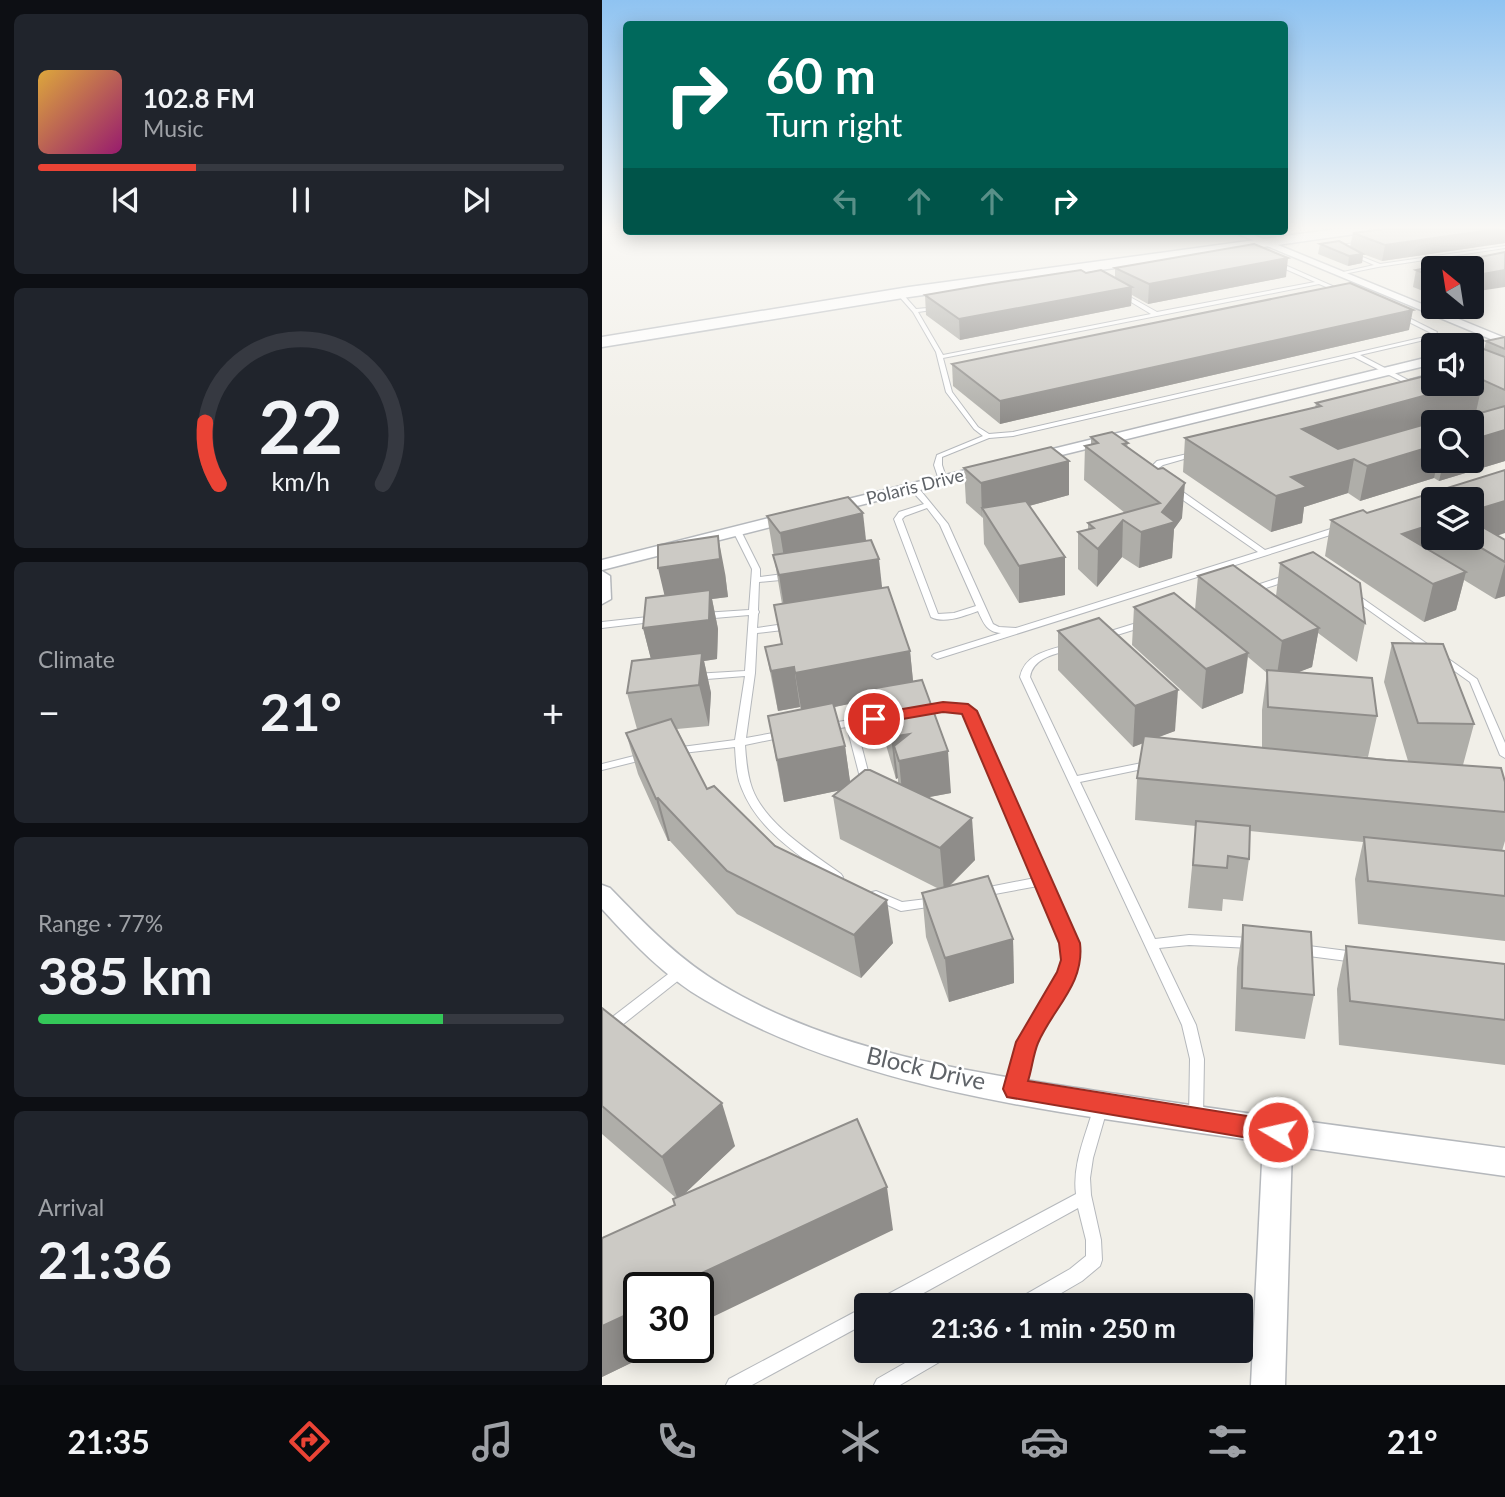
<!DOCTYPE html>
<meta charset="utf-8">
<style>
body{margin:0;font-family:Lato,sans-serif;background:#20242c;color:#f1f3f6;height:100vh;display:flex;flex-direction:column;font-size:26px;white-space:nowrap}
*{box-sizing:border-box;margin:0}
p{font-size:23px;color:#9ea1a6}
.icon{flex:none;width:38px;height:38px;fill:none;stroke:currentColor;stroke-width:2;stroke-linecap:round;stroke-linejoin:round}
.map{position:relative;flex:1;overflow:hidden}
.sheet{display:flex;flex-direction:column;gap:14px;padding:14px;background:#0d0f14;width:602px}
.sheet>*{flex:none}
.hud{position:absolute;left:21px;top:21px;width:665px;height:214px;border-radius:7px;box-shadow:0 4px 18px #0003;background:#00695c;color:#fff;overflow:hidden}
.needle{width:46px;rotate:330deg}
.buttons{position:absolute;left:819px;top:256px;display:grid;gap:14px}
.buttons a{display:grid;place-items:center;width:63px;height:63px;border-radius:7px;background:#171b24;box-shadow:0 4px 18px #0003;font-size:35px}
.speed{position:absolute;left:21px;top:1272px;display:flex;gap:14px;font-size:35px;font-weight:700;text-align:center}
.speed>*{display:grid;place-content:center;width:91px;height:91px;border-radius:50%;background:#171b24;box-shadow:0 4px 18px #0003;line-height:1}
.speed .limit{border:4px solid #111;border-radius:10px;background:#fff;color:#111}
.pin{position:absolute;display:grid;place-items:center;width:60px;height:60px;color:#fff;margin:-30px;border:4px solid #fff;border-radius:50%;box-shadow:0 2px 7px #0007}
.me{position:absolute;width:77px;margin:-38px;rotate:279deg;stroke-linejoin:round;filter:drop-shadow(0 0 5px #0008)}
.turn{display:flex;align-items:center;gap:24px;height:147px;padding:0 28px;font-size:32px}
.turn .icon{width:91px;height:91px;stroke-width:2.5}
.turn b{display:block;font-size:49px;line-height:60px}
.lanes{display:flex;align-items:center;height:66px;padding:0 28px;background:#0003;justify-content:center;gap:35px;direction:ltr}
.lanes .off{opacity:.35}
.big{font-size:52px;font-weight:700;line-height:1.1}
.sheet .widget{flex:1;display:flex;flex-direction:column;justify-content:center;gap:10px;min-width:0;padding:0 24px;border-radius:10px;background:#20242c}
.sheet .dial{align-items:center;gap:0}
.dial svg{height:182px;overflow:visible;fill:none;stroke:#363941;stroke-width:7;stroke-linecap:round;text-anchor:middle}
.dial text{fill:#f1f3f6;stroke:none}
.song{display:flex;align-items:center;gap:21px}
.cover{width:84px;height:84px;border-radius:10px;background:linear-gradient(135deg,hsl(40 70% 55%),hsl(320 70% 35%))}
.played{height:7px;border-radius:4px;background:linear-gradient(90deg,#ea4335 30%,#363941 30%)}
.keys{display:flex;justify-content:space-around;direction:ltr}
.heat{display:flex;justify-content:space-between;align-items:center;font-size:38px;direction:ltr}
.charge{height:10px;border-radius:5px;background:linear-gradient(90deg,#34c759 77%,#363941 0)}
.trip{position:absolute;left:252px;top:1293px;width:399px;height:70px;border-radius:7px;background:#171b24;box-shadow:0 4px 18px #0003;font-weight:700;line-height:70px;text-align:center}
.tabs{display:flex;height:112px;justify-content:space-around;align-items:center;background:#090b0e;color:#9ea1a6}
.tabs .icon{width:49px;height:49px}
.tabs .selected{color:#ea4335}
.tabs b{font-size:32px;color:#f1f3f6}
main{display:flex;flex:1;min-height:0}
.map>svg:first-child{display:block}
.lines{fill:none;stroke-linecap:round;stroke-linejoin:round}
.lane-casing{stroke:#b5b8bc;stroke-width:2}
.street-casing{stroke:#b5b8bc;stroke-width:3}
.secondary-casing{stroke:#b6babf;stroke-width:3}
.lane{fill:#fff;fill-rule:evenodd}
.street{fill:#fff;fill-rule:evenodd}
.secondary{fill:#fff;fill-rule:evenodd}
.wall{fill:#afaea9;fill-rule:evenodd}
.shaded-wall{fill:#8f8d8a}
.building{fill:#cccac5;stroke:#8f8d8a;stroke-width:2}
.route{fill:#ea4335;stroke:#982c22;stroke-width:2}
.labels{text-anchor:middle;stroke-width:5;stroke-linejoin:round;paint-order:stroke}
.far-street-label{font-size:18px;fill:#5f6368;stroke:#fff}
.near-street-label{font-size:24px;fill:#5f6368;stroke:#fff}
</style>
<main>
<section class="sheet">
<div class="widget">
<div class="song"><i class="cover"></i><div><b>102.8 FM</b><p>Music</p></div></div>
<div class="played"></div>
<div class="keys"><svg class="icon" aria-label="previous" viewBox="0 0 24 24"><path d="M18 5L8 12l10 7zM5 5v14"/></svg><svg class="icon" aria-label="pause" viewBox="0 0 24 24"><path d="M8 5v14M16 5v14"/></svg><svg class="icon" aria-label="next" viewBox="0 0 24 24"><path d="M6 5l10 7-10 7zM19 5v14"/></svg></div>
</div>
<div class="widget dial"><svg viewBox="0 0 100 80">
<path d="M14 69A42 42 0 1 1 86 69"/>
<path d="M14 69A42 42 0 0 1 8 42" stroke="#ea4335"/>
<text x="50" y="56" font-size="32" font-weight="700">22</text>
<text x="50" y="72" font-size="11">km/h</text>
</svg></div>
<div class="widget"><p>Climate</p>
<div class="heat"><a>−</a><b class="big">21°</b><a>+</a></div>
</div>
<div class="widget"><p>Range · 77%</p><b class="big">385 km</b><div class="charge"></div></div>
<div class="widget"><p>Arrival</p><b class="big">21:36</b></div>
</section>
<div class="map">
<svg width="903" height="1385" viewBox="0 0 903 1385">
<rect width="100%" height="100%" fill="#f1efe8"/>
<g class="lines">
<g class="lane-casing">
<g id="lane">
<path d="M764 242V244L748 246 743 250 778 264 903 246V248L776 267 737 275V273L772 265 738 250 745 244Z"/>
<path d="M672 262H676L744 292 739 293 717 284 341 358 350 392 376 427 387 434 411 432 827 336 829 333 795 316V314L797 313 835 332 831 338 758 355 806 380 831 373V377L803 383 752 357 411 436 387 438 340 457V465L345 480 341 482 337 480 332 465 335 455 381 436 372 429 344 392 334 352 311 312 295 294V292H299L314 309 337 307V309L316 312 341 355 549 314 519 296V294L521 293 555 312 713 282 672 264Z"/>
<path d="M594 452 598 454 596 455 561 465 554 470 557 476 556 478H550L546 470 555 461Z"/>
<path d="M308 485H314L346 524 391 624 397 627 414 628 656 552 568 491V487H574L663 550 735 527H741L742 529 741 531 335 659 330 656 332 654 399 633C385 632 382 624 376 611 362 616 342 624 329 617L292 519 297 512 322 504 308 489ZM325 508 338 525 374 606 352 613 336 614 300 519 303 516Z"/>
<path d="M132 529H135L139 531 158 569V577L189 573 193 576 189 579 157 582 156 610 157 612 156 614 155 628 189 623 193 626 189 629 155 633 153 673 144 738 182 731 187 734 182 737 143 745C144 759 145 774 150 788 163 824 209 852 239 874L241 877 239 880 235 881 231 880C197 855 156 830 140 789 134 776 134 761 133 747L72 754 67 751 72 748 133 740 143 676 92 680 87 677 92 674 143 671 147 615 101 619 97 616 101 613 147 610 150 569 131 531Z"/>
<path d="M688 574 692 577 691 579 649 593 645 590 646 588Z"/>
<path d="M750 591 875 679 903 743V758L898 755 868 682 747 596 746 594Z"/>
<path d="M55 616 59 619 58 621 0 628V622Z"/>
<path d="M541 621 545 624 544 626 502 639 497 636 499 634Z"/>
<path d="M468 644 471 645 473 647 471 649C454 654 431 657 428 677L475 776 550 761 555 764 550 767 478 782 553 939 587 935 649 938 653 940 655 943 653 946 649 948 587 945 557 948 594 1025 602 1059 601 1118 599 1123 594 1124 589 1123 587 1118 588 1059 580 1025 418 677C423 653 448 650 468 644Z"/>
<path d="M353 703 370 709 372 711 473 943C474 987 450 1005 433 1042 426 1057 424 1073 420 1089L418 1093 413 1095 408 1093 406 1089C410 1073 412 1057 419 1042 433 1012 465 982 461 945 459 931 443 900 436 886L382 896 378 895 376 892 378 889 382 888 433 878 363 713 352 709 321 713 316 710 321 707Z"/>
<path d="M289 713 292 714 294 716 292 718 254 725 269 783 268 785H260L245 727 224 730 219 727 224 724Z"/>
<path d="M44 753 49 756 48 758 0 770V764Z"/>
<path d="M274 891 300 902 333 898 337 899 339 902 337 905 333 906 299 911 270 898 268 895 270 892Z"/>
<path d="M699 945 753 952 757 954 759 957 757 960 753 962 699 955 695 953 693 950 695 947Z"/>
<path d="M78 967 82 968 84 972 82 976 5 1037 0 1039V1025L74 968Z"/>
<path d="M499 1100 504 1102 506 1106 491 1158 488 1178 489 1195 499 1240 500 1260 498 1266 480 1281 437 1306H412L414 1300 468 1269 484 1256V1240L476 1208 298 1306H273L275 1300 474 1194C470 1164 484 1135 492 1106L494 1102Z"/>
<path d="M264 1306V1323L150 1385H124L127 1379Z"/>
<path d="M324 1351H348L346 1357 298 1385H272L275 1379Z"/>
</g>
</g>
<g class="street-casing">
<g id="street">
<path d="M629 231H642L903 338V345Z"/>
<path d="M831 356V364L431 462 424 458 426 455Z"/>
<path d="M388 464 395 468 393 471 227 513 219 508 222 505Z"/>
<path d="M191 512 196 514 199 517 196 520 0 570V560Z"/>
<path d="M0 571 8 576 9 599 0 604Z"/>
<path d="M0 885 8 888C43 924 76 959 120 985 238 1056 381 1074 515 1094 644 1114 774 1131 903 1148V1176L690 1146 683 1385H649L661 1142C476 1114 268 1096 103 1000 63 977 31 943 0 909Z"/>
</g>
</g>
<g class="secondary-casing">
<path id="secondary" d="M735 229H767L760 233 307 297 0 347V337L307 287Z"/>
</g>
<use href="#lane" class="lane"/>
<use href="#street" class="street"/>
<use href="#secondary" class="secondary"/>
</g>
<g class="wall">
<path d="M903 229V243L780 261 761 254 760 263 746 266 716 254 718 244 748 247 751 233Z"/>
<path d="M513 268 684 277 546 304 530 295 529 306 358 340 324 315 323 295 513 278Z"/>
<path d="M831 268V295L811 287 814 270Z"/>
<path d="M807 330 398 424 351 386 350 364Z"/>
<path d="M903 337V461L837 481 832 478 758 501 746 493 702 507 700 523 669 532 581 472 583 438 713 408 714 403 828 374 831 360V383H870L876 347 882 350 884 341ZM874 412 877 413 870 460H831V422H839Z"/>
<path d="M489 437 526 443 525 447 580 518 572 529 570 558 537 568 520 557 495 587 476 569V532L486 530V523L523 513 482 480 483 446 489 444Z"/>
<path d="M467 461V495L427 506 463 595 417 603 382 544 381 518 364 503 362 468Z"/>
<path d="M903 470 896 536 903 540V596L893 599 862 580 854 610 822 622 723 556 729 520 765 513ZM831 499 870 537H831Z"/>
<path d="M165 516 264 540 280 588 308 651 311 681 349 793 327 797 373 860 347 887 411 939 412 983 347 1002 324 937 320 893 337 889 238 839 231 796 239 790 182 802 166 716 199 709 198 707 176 711 163 647 179 644 172 605 180 604ZM275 698 279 728 294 779 296 778V783L248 782 243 746 232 707Z"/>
<path d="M678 563 763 623 755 662 716 633 710 667 696 672 775 716 766 757 660 748V710L665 673 646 657 641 693 600 709 530 645 532 607 593 610 596 576 674 596Z"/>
<path d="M123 573 126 597 110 599 116 629 115 659 102 661 109 693 107 726 75 729 105 789 291 943 259 978 135 914 68 841H66L36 774 24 733 35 729 25 693 49 659 41 628 63 596Z"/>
<path d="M456 631 573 731 555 737 806 761 782 682 790 643 872 724 861 765 903 782V841L900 851H903V941L756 924 753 879 761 842 648 831 647 859 641 901 621 899 620 911 586 908 594 826 533 820 535 778 541 743 531 747 456 670Z"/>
<path d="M641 925 712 995 703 1039 633 1031 635 968Z"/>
<path d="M744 946 903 964V1065L737 1045 735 989Z"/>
<path d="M0 1008 133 1146 82 1194 291 1230 96 1288 60 1348 0 1377V1238L73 1205 74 1198 0 1134Z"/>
</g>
<g class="shaded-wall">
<path d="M896 229H903V243L780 261 783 245Z"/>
<path d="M761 254 760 263 746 266 747 256Z"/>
<path d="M686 258 684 277 546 304 547 284Z"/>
<path d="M903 270V287L870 292V276Z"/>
<path d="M530 287 529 306 358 340 357 319Z"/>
<path d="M811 310 807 330 398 424V401Z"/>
<path d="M881 380 874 412 838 422H831V424L696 462 700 429Z"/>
<path d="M903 430V461L837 481 842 460H870V440Z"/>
<path d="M831 446V460H836L832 478 758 501 765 466Z"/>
<path d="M752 459 746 493 702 507 700 523 669 532 674 496 689 477Z"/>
<path d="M467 461V495L386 517 380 508V519L379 483Z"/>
<path d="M583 483 580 518 572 529 570 558 537 568 539 532 560 512Z"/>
<path d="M903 501V533L872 544 870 537V511Z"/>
<path d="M261 513 265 549 184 570 178 533Z"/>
<path d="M521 520 520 557 495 587 496 549Z"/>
<path d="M831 524V537H832L827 559 800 534Z"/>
<path d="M116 536 123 573 126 597 110 599 116 629 115 659 102 661 109 693 107 726 97 685 51 667 41 628 65 606 56 568Z"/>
<path d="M463 557V595L417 603V566Z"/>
<path d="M277 559 281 596 183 613 177 575Z"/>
<path d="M903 563V596L893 599Z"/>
<path d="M864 572 854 610 822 622 831 584Z"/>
<path d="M717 628 710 667 674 681 680 641Z"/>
<path d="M308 651 312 691 274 688 275 698 200 714 193 673Z"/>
<path d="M646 653 641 693 600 709 604 669Z"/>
<path d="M192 667 198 707 176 711 169 671Z"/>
<path d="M576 690 573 731 531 747 533 706Z"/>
<path d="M307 734 346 751 349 793 301 802 297 761 292 746 296 778 294 779 289 737Z"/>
<path d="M243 746 249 788 182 802 175 760Z"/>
<path d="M56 798 68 841H66L54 799Z"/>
<path d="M370 818 373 860 342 891 338 848Z"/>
<path d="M285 900 291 943 259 978 252 935Z"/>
<path d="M411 939 412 983 347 1002 343 958Z"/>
<path d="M120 1103 133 1146 76 1200 60 1157Z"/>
<path d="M285 1187 291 1230 96 1324V1288H75L74 1285Z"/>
<path d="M37 1309V1348H60L0 1377V1326Z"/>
</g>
<g class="building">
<path d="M783 229H896L783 245 751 233Z"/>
<path d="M737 241 761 254 747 256 718 244Z"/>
<path d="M652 244 686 258 547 284 513 268Z"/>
<path d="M903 252V270L870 276V268H831V277L814 270Z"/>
<path d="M479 270 484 273 499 270 530 287 357 319 323 295 387 284Z"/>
<path d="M748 283 811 310 398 401 350 364Z"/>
<path d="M903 337V349L884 341Z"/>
<path d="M874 344 876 347 903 357V390L881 380 870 383V345H868Z"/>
<path d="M831 374V383H869L700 429 736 449 831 422V446L765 466 752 459 689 477 705 487 674 496 583 438 719 406 714 403Z"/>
<path d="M903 406V430L870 440V422H847Z"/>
<path d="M510 432 526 443 521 444 556 469 561 468 583 483 560 512 573 522 539 532 521 520 496 549 476 532 492 528 486 523 558 503 483 446 496 443 489 437Z"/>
<path d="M449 447 467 461 379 483 362 468Z"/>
<path d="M903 470V501L870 511V499H831V524L800 534 864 572 831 584 729 520 761 510 765 513Z"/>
<path d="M246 497 261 513 178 533 165 516Z"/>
<path d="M424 501 463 557 417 566 380 508Z"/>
<path d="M870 521 903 540V562L861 537H870Z"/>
<path d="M116 536 118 559 56 568V545Z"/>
<path d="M269 540 277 559 177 575 171 555Z"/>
<path d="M711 552 758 583 763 623 678 563Z"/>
<path d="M631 565 717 628 680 641 596 576Z"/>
<path d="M286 587 308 651 193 673 192 667 169 671 163 647 180 644 172 605Z"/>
<path d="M108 590 107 620 41 628 44 598Z"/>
<path d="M572 593 646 653 604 669 532 607Z"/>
<path d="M497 618 576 690 533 706 456 631Z"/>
<path d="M790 643 841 644 872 724 816 723Z"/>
<path d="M100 653 97 685 25 693 30 661Z"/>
<path d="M665 670 770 678 775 716 666 707Z"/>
<path d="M320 680 346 751 297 761 292 746 307 734 289 737 274 688Z"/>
<path d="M231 703 243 746 175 760 166 716Z"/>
<path d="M69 719 105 789 112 786 173 846 285 900 252 935 125 871 56 798 54 799 24 733Z"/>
<path d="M542 736 784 760 899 768 903 782V812L535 778Z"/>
<path d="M263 770H268L370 818 338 848 231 796Z"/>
<path d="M594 821 648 826 647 859 626 856 625 868 591 865Z"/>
<path d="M762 837 903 851V896L766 881Z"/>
<path d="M386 876 411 939 343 958 320 893Z"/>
<path d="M641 925 709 932 712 995 640 988Z"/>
<path d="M744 946 903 964V1020L748 1001Z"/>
<path d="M0 1008 120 1103 60 1157 0 1106Z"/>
<path d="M255 1119 285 1187 74 1285 75 1288H37V1309L0 1326V1238L73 1205 71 1199Z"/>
</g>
<linearGradient id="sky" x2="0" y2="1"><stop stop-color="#8fc3f1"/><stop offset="0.54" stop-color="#f9f8f5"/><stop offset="1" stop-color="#f9f8f5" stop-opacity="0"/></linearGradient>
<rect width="903" height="422" fill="url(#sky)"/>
<path class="route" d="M341 702 366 704 375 711 478 943C483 984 451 1008 436 1043 431 1055 430 1069 426 1081L676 1121 684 1124 688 1132 684 1140 676 1143 405 1097 401 1089 414 1042 455 972 459 960 457 943 360 714 341 712 272 724 264 719 272 714Z"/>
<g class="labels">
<g class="far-street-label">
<text transform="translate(313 487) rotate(-14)" y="6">Polaris Drive</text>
</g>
<g class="near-street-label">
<text transform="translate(324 1069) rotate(13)" y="8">Block Drive</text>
</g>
</g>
</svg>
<div class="buttons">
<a><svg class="needle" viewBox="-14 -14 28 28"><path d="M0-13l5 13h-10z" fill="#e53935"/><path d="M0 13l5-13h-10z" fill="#9ea1a6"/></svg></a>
<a><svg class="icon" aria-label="sound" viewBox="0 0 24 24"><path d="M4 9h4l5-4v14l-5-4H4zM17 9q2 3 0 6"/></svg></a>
<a><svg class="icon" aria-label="search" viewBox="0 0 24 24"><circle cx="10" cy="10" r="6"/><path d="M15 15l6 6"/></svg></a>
<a><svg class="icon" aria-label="layers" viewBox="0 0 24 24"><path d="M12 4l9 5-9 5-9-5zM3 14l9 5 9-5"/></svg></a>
</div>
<div class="speed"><div class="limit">30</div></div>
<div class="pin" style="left:272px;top:719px;background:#d93025"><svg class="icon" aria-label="arrive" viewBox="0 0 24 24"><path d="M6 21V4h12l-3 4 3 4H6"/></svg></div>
<svg class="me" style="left:676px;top:1132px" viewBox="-20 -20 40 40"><circle r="17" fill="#ea4335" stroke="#fff" stroke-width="3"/><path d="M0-11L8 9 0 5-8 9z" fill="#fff"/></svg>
<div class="trip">21:36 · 1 min · 250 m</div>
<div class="hud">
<div class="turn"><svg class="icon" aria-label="right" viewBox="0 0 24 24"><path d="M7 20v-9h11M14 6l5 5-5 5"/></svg><div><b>60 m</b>Turn right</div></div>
<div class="lanes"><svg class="icon off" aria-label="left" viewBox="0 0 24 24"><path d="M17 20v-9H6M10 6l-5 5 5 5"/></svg><svg class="icon off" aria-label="ahead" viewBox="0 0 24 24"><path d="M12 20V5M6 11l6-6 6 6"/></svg><svg class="icon off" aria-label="ahead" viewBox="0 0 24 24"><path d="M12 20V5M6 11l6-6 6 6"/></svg><svg class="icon" aria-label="right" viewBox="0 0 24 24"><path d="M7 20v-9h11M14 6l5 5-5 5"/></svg></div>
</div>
</div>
</main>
<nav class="tabs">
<b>21:35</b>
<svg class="icon selected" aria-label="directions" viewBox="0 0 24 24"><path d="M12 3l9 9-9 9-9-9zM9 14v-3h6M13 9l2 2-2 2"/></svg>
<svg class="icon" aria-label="music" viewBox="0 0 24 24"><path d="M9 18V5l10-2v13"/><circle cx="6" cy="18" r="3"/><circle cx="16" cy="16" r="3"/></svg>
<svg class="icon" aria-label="phone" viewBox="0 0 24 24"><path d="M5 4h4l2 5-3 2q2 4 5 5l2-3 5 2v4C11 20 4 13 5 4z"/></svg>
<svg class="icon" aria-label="climate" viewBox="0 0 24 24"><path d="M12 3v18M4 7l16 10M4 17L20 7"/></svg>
<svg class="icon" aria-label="car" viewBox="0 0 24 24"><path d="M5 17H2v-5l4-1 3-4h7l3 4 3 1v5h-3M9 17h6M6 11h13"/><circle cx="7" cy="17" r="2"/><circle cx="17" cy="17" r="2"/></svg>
<svg class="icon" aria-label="filters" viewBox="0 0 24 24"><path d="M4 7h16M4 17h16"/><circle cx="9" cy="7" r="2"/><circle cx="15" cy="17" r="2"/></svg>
<b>21°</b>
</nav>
